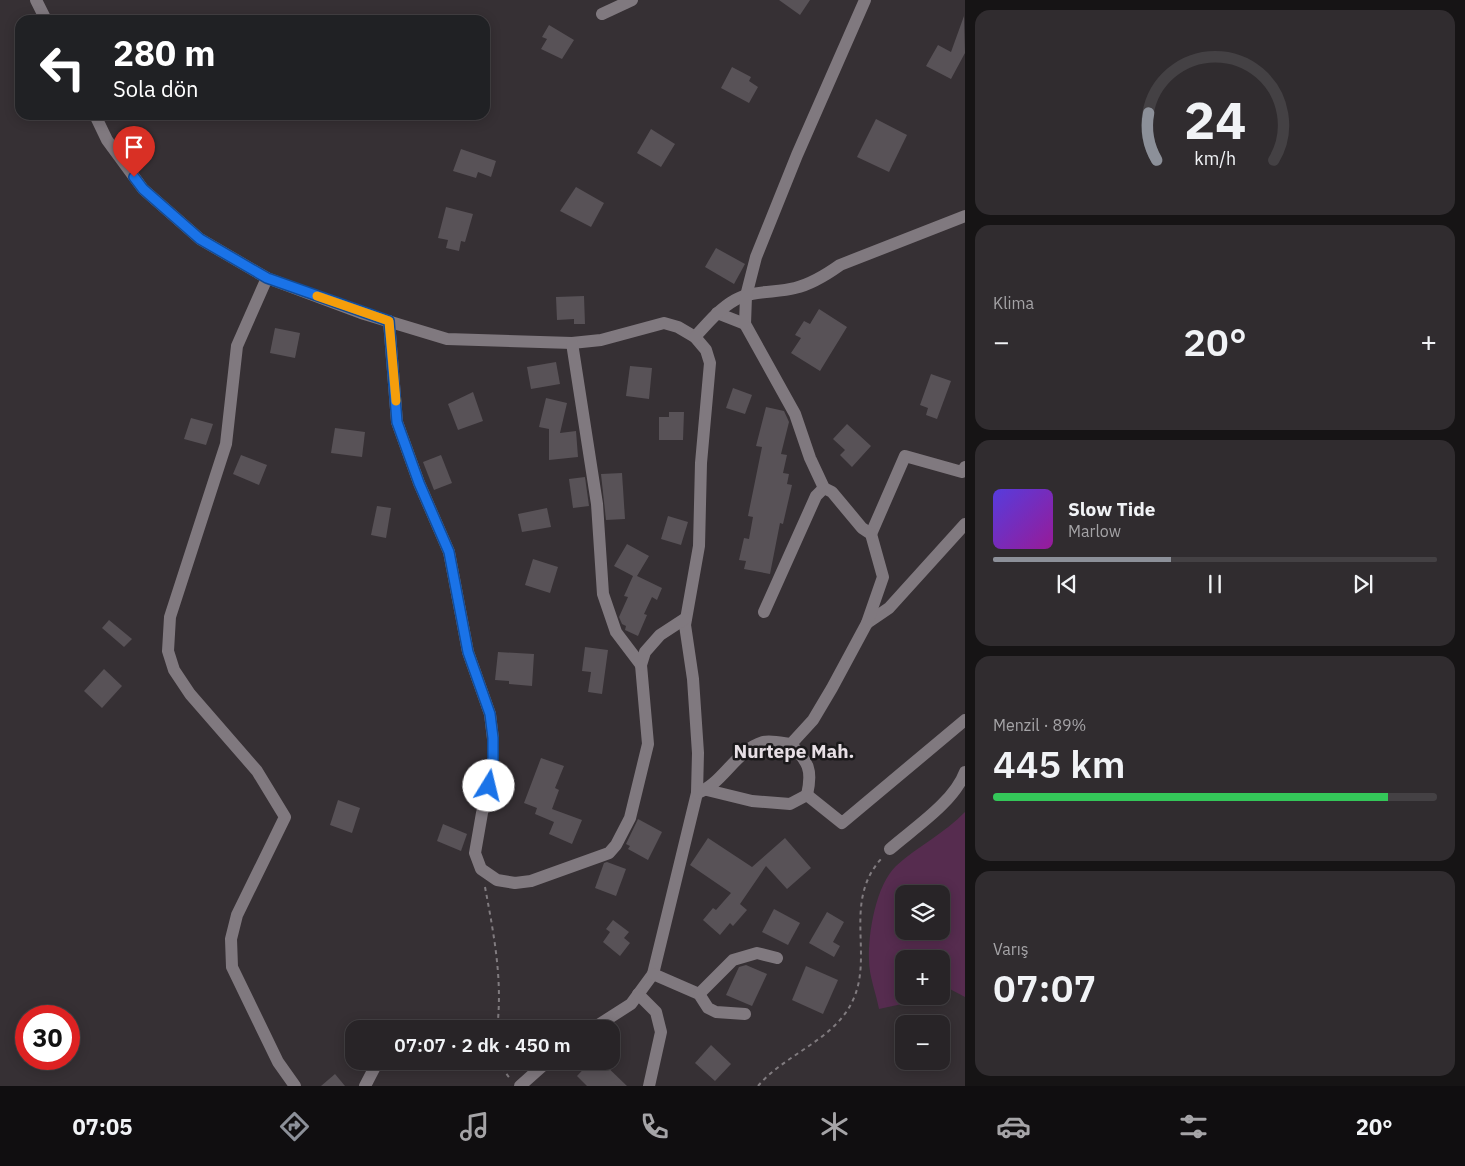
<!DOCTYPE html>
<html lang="tr">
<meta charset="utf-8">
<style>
body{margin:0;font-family:"IBM Plex Sans",sans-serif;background:#302c2f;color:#f1f3f6;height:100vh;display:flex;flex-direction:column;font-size:19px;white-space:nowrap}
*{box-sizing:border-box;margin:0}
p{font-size:16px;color:#a5a4a7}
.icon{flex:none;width:28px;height:28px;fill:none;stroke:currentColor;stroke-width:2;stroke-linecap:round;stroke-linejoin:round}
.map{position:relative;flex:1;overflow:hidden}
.details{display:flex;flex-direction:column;gap:10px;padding:10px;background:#161415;width:500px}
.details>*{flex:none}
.banner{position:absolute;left:15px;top:15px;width:475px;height:105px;border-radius:15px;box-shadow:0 2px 12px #0003,0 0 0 1px #444144;background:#202124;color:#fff;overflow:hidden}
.fabs{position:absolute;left:895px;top:885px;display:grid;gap:10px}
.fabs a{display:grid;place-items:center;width:55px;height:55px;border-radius:10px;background:#282427;box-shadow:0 2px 12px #0003,0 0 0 1px #444144;font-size:25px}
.speed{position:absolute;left:15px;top:1005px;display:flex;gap:10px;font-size:25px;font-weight:700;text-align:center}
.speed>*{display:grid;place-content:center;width:65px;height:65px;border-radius:50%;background:#282427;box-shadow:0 2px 12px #0003,0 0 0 1px #444144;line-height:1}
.speed .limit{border:8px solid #d22;background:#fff;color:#111}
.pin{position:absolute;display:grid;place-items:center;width:42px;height:42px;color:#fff;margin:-51px -21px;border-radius:50% 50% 50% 0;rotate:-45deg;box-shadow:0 0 5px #0007}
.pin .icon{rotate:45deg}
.me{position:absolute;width:55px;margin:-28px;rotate:9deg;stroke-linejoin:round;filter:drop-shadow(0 0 4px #0008)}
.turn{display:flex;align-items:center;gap:18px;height:105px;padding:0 15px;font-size:22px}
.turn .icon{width:65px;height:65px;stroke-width:2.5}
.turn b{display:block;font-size:35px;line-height:42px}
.big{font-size:38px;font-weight:600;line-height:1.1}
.details .tile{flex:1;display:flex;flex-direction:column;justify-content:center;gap:8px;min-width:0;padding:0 18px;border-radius:15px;background:#302c2f}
.details .dial{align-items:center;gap:0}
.dial svg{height:130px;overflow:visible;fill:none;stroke:#444144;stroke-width:7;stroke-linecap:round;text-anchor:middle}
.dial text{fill:#f1f3f6;stroke:none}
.song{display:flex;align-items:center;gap:15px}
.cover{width:60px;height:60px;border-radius:8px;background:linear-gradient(135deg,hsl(250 70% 55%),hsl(300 70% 35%))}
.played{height:5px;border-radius:2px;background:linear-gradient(90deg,#8c9099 40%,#444144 40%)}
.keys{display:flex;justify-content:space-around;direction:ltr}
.heat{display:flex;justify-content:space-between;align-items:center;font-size:28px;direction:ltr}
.charge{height:8px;border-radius:4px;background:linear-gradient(90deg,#34c759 89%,#444144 0)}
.trip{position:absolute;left:345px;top:1020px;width:275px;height:50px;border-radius:15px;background:#282427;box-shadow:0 2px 12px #0003,0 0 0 1px #444144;font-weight:600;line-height:50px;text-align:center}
.menu{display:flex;height:80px;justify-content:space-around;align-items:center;background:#100e10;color:#a5a4a7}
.menu .icon{width:35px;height:35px}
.menu .selected{color:#8c9099}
.menu b{font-size:22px;color:#f1f3f6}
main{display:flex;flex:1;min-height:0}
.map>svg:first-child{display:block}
.green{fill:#562c4f;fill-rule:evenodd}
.building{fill:#585257}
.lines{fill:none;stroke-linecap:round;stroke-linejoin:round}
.path{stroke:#807b7f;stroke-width:2;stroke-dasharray:4 4;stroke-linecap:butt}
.minor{stroke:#80797f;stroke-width:12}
.route-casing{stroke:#114b97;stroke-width:12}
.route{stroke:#1a73e8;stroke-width:9}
.slow{stroke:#f59e0b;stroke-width:9}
.labels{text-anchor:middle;stroke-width:5;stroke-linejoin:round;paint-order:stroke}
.district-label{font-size:19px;font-weight:bold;fill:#e7dfe5;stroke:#1b191b}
</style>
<main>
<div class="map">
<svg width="965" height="1086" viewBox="0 0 965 1086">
<rect width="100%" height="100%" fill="#363034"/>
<path class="green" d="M965 812V997L946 987 941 989V959H904V996H925L911 1002 879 1009C876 993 869 976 869 960 868 933 876 885 896 866 918 846 945 833 965 812ZM904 894H941V931H904Z"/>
<g class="building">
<path d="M779 0H810L800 15Z"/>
<path d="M964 16 965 53 951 79 926 66 938 45 951 52Z"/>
<path d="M549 25 574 40 562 59 541 49 547 39 542 37Z"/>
<path d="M732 67 751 77 749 81 758 87 749 103 721 88Z"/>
<path d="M876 119 907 135 889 172 857 157Z"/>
<path d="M651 129 675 144 661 167 637 153Z"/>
<path d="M461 149 496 161 491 177 478 172 476 178 453 171Z"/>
<path d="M576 187 604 203 591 227 560 211Z"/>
<path d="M446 207 473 214 465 242 461 241 459 251 446 248 448 240 438 238Z"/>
<path d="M716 248 745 264 734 284 705 267Z"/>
<path d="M584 296 585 324H574V319L557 320 556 297Z"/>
<path d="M819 309 847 327 820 371 791 353 801 338 795 335 804 321 810 324Z"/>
<path d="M275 328 300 333 295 358 270 353Z"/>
<path d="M556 362 560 384 531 389 527 367Z"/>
<path d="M630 366 652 368 649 399 626 396Z"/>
<path d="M931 374 951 381 937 419 926 415 928 408 920 405Z"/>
<path d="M733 388 752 395 745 414 726 408Z"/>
<path d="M473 392 483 421 458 430 448 404Z"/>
<path d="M546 398 567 403 560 433 576 431 578 457 549 460V429L539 427Z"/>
<path d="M766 407 784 411 789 422 781 454 787 455 783 473 789 474 787 484 792 485 783 524 780 523 770 574 744 569 746 561 739 560 744 538 749 539 753 517 748 516 762 447 756 446Z"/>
<path d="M669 412H684L683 440H659V417H669Z"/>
<path d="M191 418 213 424 206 445 184 439Z"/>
<path d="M847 424 871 446 852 467 840 455 845 450 833 439Z"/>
<path d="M335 428 365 432 362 457 331 453Z"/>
<path d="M241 455 267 465 259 485 233 474Z"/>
<path d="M441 455 452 483 434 490 423 462Z"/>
<path d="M622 473 625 519 606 520 601 474Z"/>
<path d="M585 477 589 506 573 508 569 479Z"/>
<path d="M377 506 391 508 386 538 371 535Z"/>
<path d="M547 508 551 527 522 532 518 514Z"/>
<path d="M668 516 688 522 681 545 661 539Z"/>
<path d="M627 544 649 556 637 576 662 588 657 600 652 597 644 614 647 615 638 636 625 630 626 626 622 624 619 617 628 597 624 596 633 576 614 566Z"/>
<path d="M533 559 558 567 550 593 525 585Z"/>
<path d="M109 620 132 639 124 647 102 628Z"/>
<path d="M585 647 608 650 602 694 588 692 591 672 582 671Z"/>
<path d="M498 652 534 654 532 686 509 684V681L495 680Z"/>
<path d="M104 669 122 686 102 708 84 691Z"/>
<path d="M541 758 564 766 555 788 559 790 552 809 582 820 572 844 549 834 554 822 535 814 537 808 524 803Z"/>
<path d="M338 800 360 808 352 833 330 825Z"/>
<path d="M638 819 662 832 648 860 628 849 630 846 626 844Z"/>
<path d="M443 824 467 834 461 851 437 841Z"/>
<path d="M708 838 752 867 785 838 811 868 787 889 766 866 740 904 747 910 733 926 730 923 720 935 703 920 713 908 716 910 731 893 690 865Z"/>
<path d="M607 862 626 869 616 896 595 888 604 863Z"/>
<path d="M774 909 800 923 788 945 762 932Z"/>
<path d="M827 912 844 922 833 942 840 946 834 957 809 943Z"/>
<path d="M613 920 629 932 624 938 630 943 620 956 603 942 610 932 606 929Z"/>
<path d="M746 965 767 974 752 1006 726 995 739 967Z"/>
<path d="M806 966 838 980 823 1014 792 1000Z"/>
<path d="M711 1045 731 1064 715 1081 695 1063Z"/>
<path d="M591 1061H601L627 1086H587L577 1076Z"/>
<path d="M335 1074 345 1086H321Z"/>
</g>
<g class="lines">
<g class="path">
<path d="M485 887C494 935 503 981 497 1029"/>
<path d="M497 1061 511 1080"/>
<path d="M758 1086C785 1054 835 1040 853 1000 874 955 842 901 882 858"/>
</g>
<g class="minor">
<path d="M36 0 46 20"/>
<path d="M602 14 632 0"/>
<path d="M95 115 107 140 143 189 200 239 267 278 361 313 447 339 572 343 601 340 664 323 678 327 695 337 706 350 710 363 701 463 699 546 685 625 693 679 698 753 697 793 653 974 631 1004 592 1029"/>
<path d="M267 278 237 346 226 444 170 617 168 651 174 670 190 694 257 771 285 817 237 915 231 939 232 967 278 1062 295 1086"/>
<path d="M717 313 745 324"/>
<path d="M389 321 397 422 419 483 449 552 468 652 490 714 493 739V773L482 813 475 853 481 869 497 880 515 883 531 881 609 853 616 845 630 818 648 744 641 665 645 652 660 635 686 618"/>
<path d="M695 337C707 324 719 309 735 300 752 290 776 293 795 288 812 284 826 275 840 265L965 216"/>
<path d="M572 343 597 504 603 594 616 632 641 665"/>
<path d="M871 534 905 456 962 472 965 467"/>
<path d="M764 612 816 496 824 488"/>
<path d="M867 623 889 608 965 524"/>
<path d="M791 744C808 762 813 769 807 795"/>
<path d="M707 790 752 801 790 804 807 795 842 823 965 720"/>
<path d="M697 793C722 785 736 750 763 742 771 740 783 743 791 744L813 720 832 688 867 623 883 577 871 534 862 528 832 492 824 488 810 458 795 414 745 324 746 296 756 257 797 155 865 0"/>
<path d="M890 849C914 828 954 802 965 772"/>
<path d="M653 974 699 994 708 1008 716 1012 745 1014"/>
<path d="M638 994 656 1012 661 1032 649 1086"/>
<path d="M699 994 733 960 757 953 777 958"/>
<path d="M365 1086 378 1061"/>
<path d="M520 1086 548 1061"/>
</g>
</g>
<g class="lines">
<g class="route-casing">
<path id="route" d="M134 177 143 189 200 239 267 278 389 321 397 422 419 483 449 552 468 652 490 714 493 738V773L489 786"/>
</g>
<use href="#route" class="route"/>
<path class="slow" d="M317 296 389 321 396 401"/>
</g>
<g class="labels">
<g class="district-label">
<text x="794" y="758">Nurtepe Mah.</text>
</g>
</g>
</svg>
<div class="fabs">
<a><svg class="icon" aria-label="layers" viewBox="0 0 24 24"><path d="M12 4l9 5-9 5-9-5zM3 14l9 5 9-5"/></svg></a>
<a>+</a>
<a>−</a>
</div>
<div class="speed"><div class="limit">30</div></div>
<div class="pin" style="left:134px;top:177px;background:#d93025"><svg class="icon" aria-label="arrive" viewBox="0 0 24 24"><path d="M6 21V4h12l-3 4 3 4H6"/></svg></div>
<svg class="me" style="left:489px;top:786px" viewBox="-20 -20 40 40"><circle r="19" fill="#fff"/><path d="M0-13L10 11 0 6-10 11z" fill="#1a73e8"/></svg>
<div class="trip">07:07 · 2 dk · 450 m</div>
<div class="banner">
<div class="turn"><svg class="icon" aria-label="left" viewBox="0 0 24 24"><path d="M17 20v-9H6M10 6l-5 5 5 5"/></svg><div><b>280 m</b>Sola dön</div></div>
</div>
</div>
<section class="details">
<div class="tile dial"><svg viewBox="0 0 100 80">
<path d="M14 69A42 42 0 1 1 86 69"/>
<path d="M14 69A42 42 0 0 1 9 40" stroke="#8c9099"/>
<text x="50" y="56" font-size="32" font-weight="700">24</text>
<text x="50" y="72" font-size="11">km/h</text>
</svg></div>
<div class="tile"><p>Klima</p>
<div class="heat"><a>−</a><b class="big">20°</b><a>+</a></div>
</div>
<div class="tile">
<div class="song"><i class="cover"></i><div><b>Slow Tide</b><p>Marlow</p></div></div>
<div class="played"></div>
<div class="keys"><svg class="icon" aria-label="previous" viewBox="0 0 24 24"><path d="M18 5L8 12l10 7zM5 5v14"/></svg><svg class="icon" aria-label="pause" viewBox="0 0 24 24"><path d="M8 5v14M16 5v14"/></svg><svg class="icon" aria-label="next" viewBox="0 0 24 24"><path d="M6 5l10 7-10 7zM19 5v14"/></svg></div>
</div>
<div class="tile"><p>Menzil · 89%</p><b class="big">445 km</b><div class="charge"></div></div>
<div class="tile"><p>Varış</p><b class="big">07:07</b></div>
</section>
</main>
<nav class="menu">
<b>07:05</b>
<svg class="icon selected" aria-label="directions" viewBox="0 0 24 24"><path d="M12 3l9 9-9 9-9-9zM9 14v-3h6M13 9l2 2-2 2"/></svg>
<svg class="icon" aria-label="music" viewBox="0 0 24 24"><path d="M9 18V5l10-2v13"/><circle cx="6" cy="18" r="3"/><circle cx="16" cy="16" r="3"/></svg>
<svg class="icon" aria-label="phone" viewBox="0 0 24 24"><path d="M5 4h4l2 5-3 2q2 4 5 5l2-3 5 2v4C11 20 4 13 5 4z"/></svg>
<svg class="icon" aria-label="climate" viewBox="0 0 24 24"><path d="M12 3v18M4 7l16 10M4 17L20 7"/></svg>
<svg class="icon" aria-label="car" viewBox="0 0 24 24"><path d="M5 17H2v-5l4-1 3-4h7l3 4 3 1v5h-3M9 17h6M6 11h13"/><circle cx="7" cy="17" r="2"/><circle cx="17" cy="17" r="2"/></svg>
<svg class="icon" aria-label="filters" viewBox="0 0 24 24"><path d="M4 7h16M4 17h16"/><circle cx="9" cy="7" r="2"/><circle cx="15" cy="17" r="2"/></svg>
<b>20°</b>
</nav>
